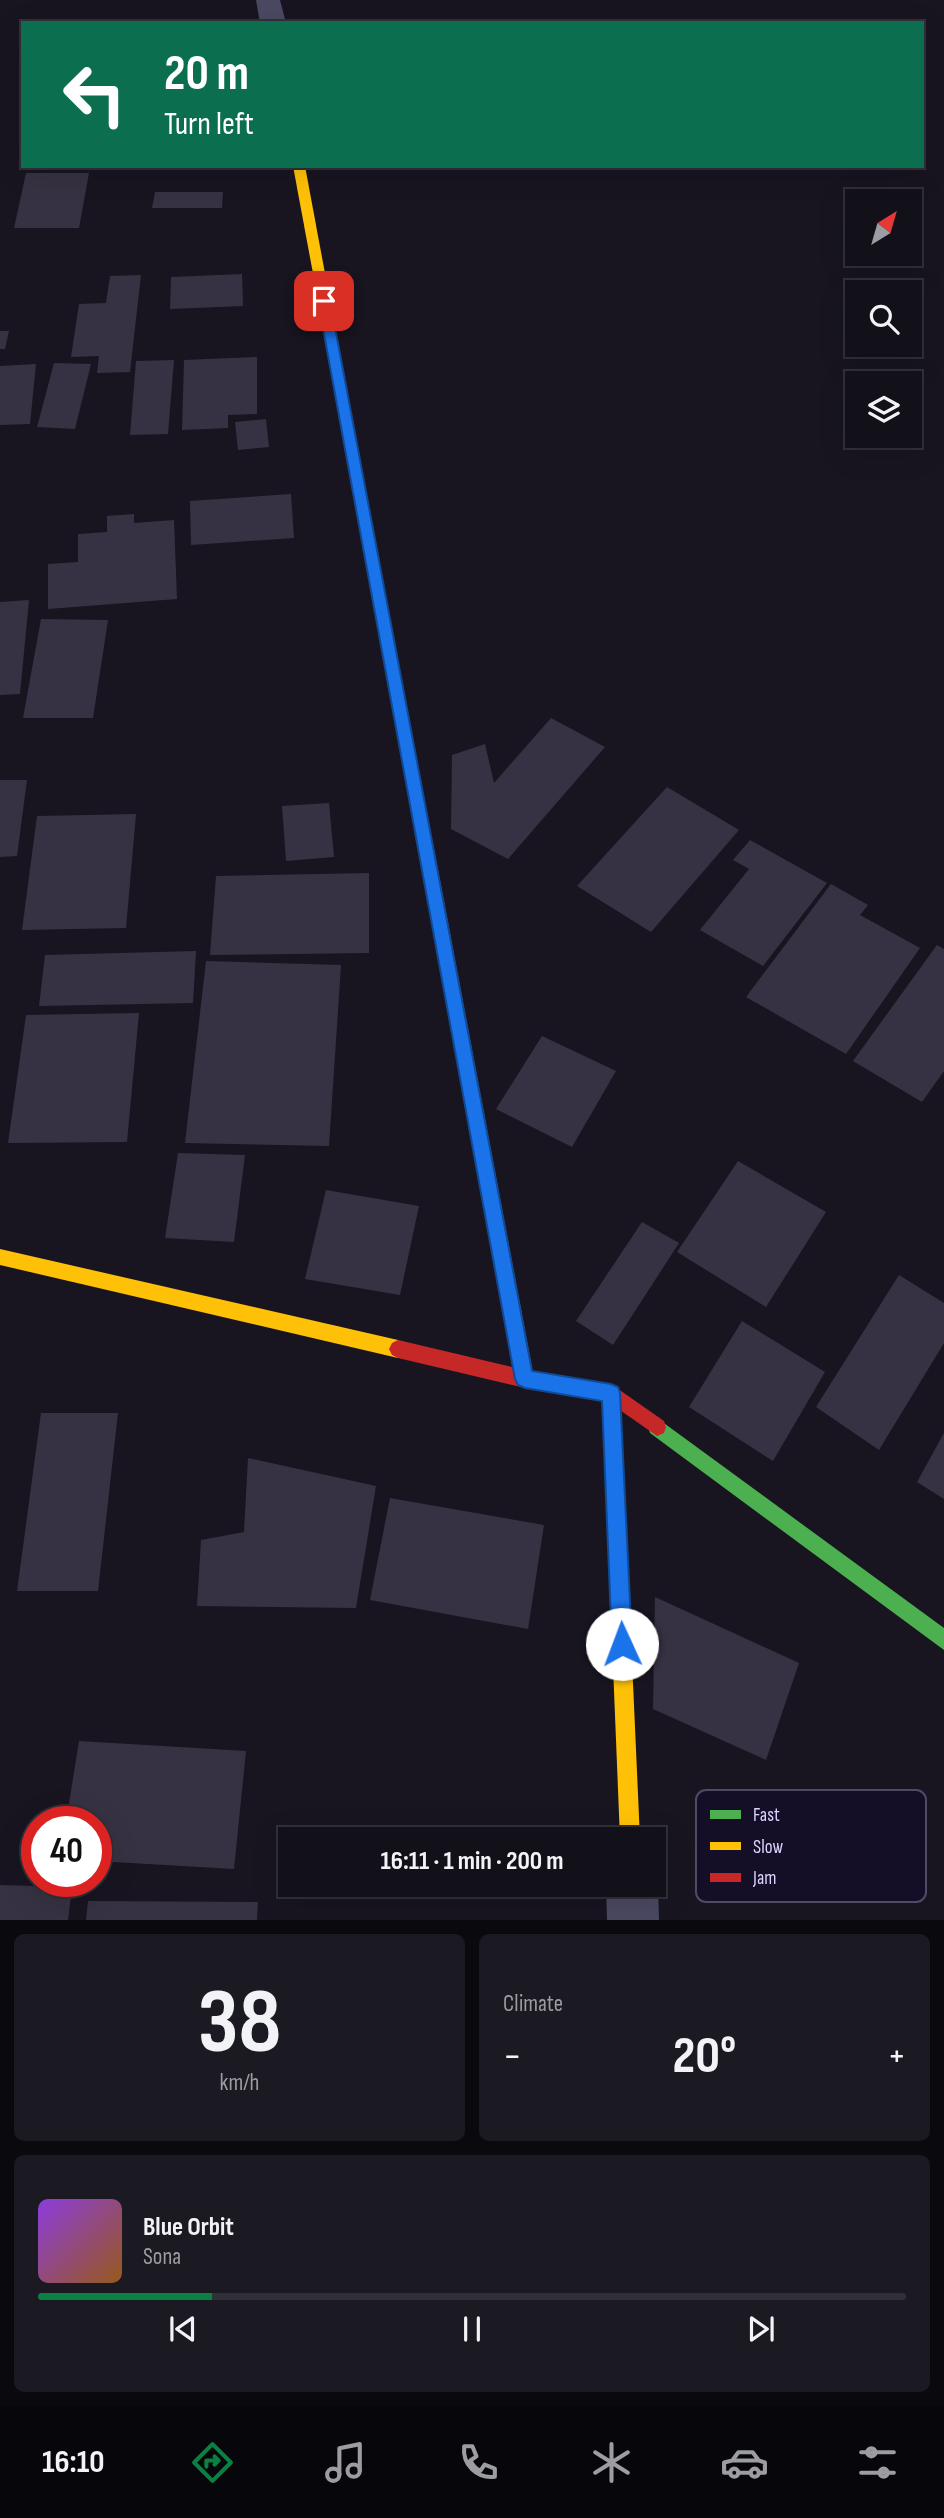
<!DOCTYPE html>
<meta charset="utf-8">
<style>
body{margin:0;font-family:"Sofia Sans Condensed",sans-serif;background:#1b1922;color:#f1f3f6;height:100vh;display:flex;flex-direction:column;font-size:26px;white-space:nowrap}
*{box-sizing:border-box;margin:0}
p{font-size:23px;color:#9c9da2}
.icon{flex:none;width:38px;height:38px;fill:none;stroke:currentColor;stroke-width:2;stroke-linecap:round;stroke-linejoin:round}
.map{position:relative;height:1920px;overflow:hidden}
.drawer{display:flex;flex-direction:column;gap:14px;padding:14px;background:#0a090e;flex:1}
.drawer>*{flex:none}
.top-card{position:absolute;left:21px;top:21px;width:903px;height:147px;border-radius:0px;box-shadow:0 7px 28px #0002,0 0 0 2px #313038;background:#0b6e4f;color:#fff;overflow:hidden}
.needle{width:46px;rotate:37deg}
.tools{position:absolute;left:845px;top:189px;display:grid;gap:14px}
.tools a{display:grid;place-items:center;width:77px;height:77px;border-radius:0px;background:#121019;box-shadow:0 7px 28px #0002,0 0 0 2px #313038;font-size:35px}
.speed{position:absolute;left:21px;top:1806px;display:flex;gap:14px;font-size:35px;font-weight:700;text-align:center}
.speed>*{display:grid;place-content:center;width:91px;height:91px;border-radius:50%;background:#121019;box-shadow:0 7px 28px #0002,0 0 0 2px #313038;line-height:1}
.speed .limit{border:10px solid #d22;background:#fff;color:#111}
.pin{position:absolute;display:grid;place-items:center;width:60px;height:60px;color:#fff;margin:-30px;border-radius:14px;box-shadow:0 4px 10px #0006}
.me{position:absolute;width:77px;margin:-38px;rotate:358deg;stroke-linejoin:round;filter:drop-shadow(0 0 5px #0008)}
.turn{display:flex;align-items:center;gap:24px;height:147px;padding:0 28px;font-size:32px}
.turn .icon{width:91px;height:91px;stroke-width:2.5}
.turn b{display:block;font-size:49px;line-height:60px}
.big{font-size:52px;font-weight:700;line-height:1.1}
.drawer .widget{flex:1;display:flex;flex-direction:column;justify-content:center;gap:10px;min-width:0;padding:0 24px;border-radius:10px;background:#1b1922}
.drawer .dial{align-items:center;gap:0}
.dial b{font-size:91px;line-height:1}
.song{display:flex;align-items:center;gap:21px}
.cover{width:84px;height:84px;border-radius:10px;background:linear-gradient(135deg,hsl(270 70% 55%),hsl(30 70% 35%))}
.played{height:7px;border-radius:4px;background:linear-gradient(90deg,#0b8043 20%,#313038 20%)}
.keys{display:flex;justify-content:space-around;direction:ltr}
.heat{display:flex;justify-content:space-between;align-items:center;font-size:38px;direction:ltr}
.drawer .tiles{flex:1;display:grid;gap:14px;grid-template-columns:1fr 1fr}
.widget:last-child{grid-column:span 2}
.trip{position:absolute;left:278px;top:1827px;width:388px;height:70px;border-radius:0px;background:#121019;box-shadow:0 7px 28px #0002,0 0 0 2px #313038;font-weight:700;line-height:70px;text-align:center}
.dock{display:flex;height:112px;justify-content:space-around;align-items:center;background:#07060a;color:#9c9da2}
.dock .icon{width:49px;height:49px}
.dock .selected{color:#0b8043}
.dock b{font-size:32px;color:#f1f3f6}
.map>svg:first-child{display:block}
.building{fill:#363243}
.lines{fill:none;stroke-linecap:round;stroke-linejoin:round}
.street{fill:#4b4962;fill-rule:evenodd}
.fast{fill:#4caf50;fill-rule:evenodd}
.slow{fill:#ffc107;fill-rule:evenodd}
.jam{fill:#c62828;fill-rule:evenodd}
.route{fill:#1a73e8;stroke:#114b97;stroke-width:2}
.key{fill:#140f27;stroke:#504a68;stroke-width:2}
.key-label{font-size:19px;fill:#dbd4ff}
</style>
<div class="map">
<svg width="944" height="1920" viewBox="0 0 944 1920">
<rect width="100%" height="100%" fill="#181521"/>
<g class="building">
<path d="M26 173H89L79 228H14Z"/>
<path d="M155 192H223L222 208H152Z"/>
<path d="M242 274 243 306 170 309 171 277Z"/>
<path d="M141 275 130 372 97 373 99 356 71 357 79 304 106 303 110 276Z"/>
<path d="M0 331H9L5 349H0Z"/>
<path d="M257 357V414L228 415V428L182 430 184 360Z"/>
<path d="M174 360 168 434 130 435 136 361Z"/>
<path d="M54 363 91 364 75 429 37 427Z"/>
<path d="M36 364 30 424 0 425V366Z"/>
<path d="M266 419 269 447 238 450 235 422Z"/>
<path d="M291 494 294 538 191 545 190 501Z"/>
<path d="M134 514V523L174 520 177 599 48 609V564L78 562V534L107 532V516Z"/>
<path d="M29 600 20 694 0 695V602Z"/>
<path d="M41 619 108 620 93 718H23Z"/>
<path d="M551 718 605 747 508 859 451 829 452 755 485 744 494 783Z"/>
<path d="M0 780H27L17 856 0 857Z"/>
<path d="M667 787 739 830 651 932 577 886Z"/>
<path d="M329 803 334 857 286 861 282 806Z"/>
<path d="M136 814 126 928 22 930 37 816Z"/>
<path d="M750 840 827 883 763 966 700 930 749 869 733 860Z"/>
<path d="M369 873V953L210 955 216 876Z"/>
<path d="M831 884 868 905 860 915 920 948 846 1054 746 997Z"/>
<path d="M937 945 944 949V1071L922 1102 853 1061Z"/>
<path d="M196 951 193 1003 39 1006 45 955Z"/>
<path d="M206 961 341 965 329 1146 185 1143Z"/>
<path d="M139 1013 127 1142 8 1143 26 1015Z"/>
<path d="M542 1036 616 1071 572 1147 496 1109Z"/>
<path d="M178 1153 245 1155 234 1242 165 1238Z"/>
<path d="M738 1161 826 1212 766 1307 677 1252Z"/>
<path d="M326 1190 419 1206 400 1295 305 1279Z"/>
<path d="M642 1222 679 1243 613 1345 576 1321Z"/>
<path d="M899 1275 944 1303V1343L879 1450 816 1407Z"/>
<path d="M742 1321 825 1372 773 1461 689 1407Z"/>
<path d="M41 1413H118L98 1591H17Z"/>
<path d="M944 1433V1499L917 1482Z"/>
<path d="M248 1458 376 1486 356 1608 197 1606 201 1540 244 1532Z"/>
<path d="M390 1498 544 1525 528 1629 370 1600Z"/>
<path d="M655 1597 799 1663 766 1760 653 1709Z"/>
<path d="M79 1741 246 1751 234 1869 96 1861V1822H66Z"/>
<path d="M0 1885 72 1887 68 1920H0Z"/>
<path d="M88 1901 258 1902 257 1920H86Z"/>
</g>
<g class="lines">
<g class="street">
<path d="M256 0H280L286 23H260Z"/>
<path d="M654 1877 658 1885 659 1920H607L606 1885H654Z"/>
</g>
<path class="fast" d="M657 1418 944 1628V1650L650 1433 648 1427 650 1421Z"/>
<g class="slow">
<path d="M293 166H305L361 467 355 471 349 467Z"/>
<path d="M425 838 433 844 534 1379 531 1385 525 1388 519 1385 516 1379 417 844Z"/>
<path d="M0 1249 398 1340 404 1343 407 1349 404 1355 398 1358 0 1265Z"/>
<path d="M611 1384 617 1387 620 1393 640 1839H620L602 1393 605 1387Z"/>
</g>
<g class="jam">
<path d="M355 463 361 467 433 844 425 850 417 844 349 467Z"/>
<path d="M398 1340 525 1370 611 1384 664 1421 666 1427 664 1433 657 1436 607 1401 525 1388 398 1358 392 1355 389 1349 392 1343Z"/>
</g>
</g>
<path class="route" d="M324 297 330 301 532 1371 611 1384 618 1387 620 1393 632 1644 629 1651 622 1654 615 1651 612 1644 602 1401 525 1388 518 1385 515 1379 318 301Z"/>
<rect x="696" y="1790" width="230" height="112" rx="10" class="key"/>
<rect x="710" y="1810" width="31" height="9" fill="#4caf50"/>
<rect x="710" y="1842" width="31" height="8" fill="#ffc107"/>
<rect x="710" y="1873" width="31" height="9" fill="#c62828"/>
<g class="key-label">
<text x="753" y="1821">Fast</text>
<text x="753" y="1853">Slow</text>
<text x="753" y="1884">Jam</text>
</g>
</svg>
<div class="tools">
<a><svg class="needle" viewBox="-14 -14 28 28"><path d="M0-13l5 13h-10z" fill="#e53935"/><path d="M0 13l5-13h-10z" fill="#9c9da2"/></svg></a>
<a><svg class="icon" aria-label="search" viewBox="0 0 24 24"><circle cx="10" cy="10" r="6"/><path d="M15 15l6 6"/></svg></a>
<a><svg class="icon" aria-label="layers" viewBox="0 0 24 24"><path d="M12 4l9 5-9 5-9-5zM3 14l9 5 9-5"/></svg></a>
</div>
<div class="speed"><div class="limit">40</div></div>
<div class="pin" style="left:324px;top:301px;background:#d93025"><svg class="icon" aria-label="arrive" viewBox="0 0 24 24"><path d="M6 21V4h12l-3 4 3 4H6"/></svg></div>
<svg class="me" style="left:622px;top:1644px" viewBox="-20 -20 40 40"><circle r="19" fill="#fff"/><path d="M0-13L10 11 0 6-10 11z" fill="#1a73e8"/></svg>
<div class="trip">16:11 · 1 min · 200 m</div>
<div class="top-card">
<div class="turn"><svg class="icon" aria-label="left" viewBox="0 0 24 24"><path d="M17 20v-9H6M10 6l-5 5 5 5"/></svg><div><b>20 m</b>Turn left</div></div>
</div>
</div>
<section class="drawer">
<div class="tiles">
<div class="widget dial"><b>38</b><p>km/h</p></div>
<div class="widget"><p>Climate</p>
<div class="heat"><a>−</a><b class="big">20°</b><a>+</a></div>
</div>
<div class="widget">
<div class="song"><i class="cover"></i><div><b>Blue Orbit</b><p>Sona</p></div></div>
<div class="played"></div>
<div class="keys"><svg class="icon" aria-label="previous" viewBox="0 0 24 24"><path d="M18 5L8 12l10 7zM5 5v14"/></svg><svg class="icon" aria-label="pause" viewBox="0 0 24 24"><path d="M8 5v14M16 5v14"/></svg><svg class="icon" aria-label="next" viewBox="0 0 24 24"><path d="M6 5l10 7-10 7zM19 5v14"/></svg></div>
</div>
</div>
</section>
<nav class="dock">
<b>16:10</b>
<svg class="icon selected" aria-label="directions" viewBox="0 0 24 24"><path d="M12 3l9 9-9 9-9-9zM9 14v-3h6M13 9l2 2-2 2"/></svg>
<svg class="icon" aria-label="music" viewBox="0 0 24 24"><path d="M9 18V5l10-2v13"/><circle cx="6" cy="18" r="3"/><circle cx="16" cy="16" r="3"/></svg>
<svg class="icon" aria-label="phone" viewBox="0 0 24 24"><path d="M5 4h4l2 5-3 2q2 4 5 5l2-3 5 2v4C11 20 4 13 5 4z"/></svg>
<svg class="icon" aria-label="climate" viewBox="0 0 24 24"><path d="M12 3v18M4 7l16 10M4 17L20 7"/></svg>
<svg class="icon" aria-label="car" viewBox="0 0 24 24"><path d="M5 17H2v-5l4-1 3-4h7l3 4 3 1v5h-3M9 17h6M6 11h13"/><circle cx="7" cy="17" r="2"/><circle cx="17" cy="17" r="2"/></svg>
<svg class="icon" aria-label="filters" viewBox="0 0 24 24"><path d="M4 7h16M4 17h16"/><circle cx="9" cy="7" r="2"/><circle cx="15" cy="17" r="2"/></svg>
</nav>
